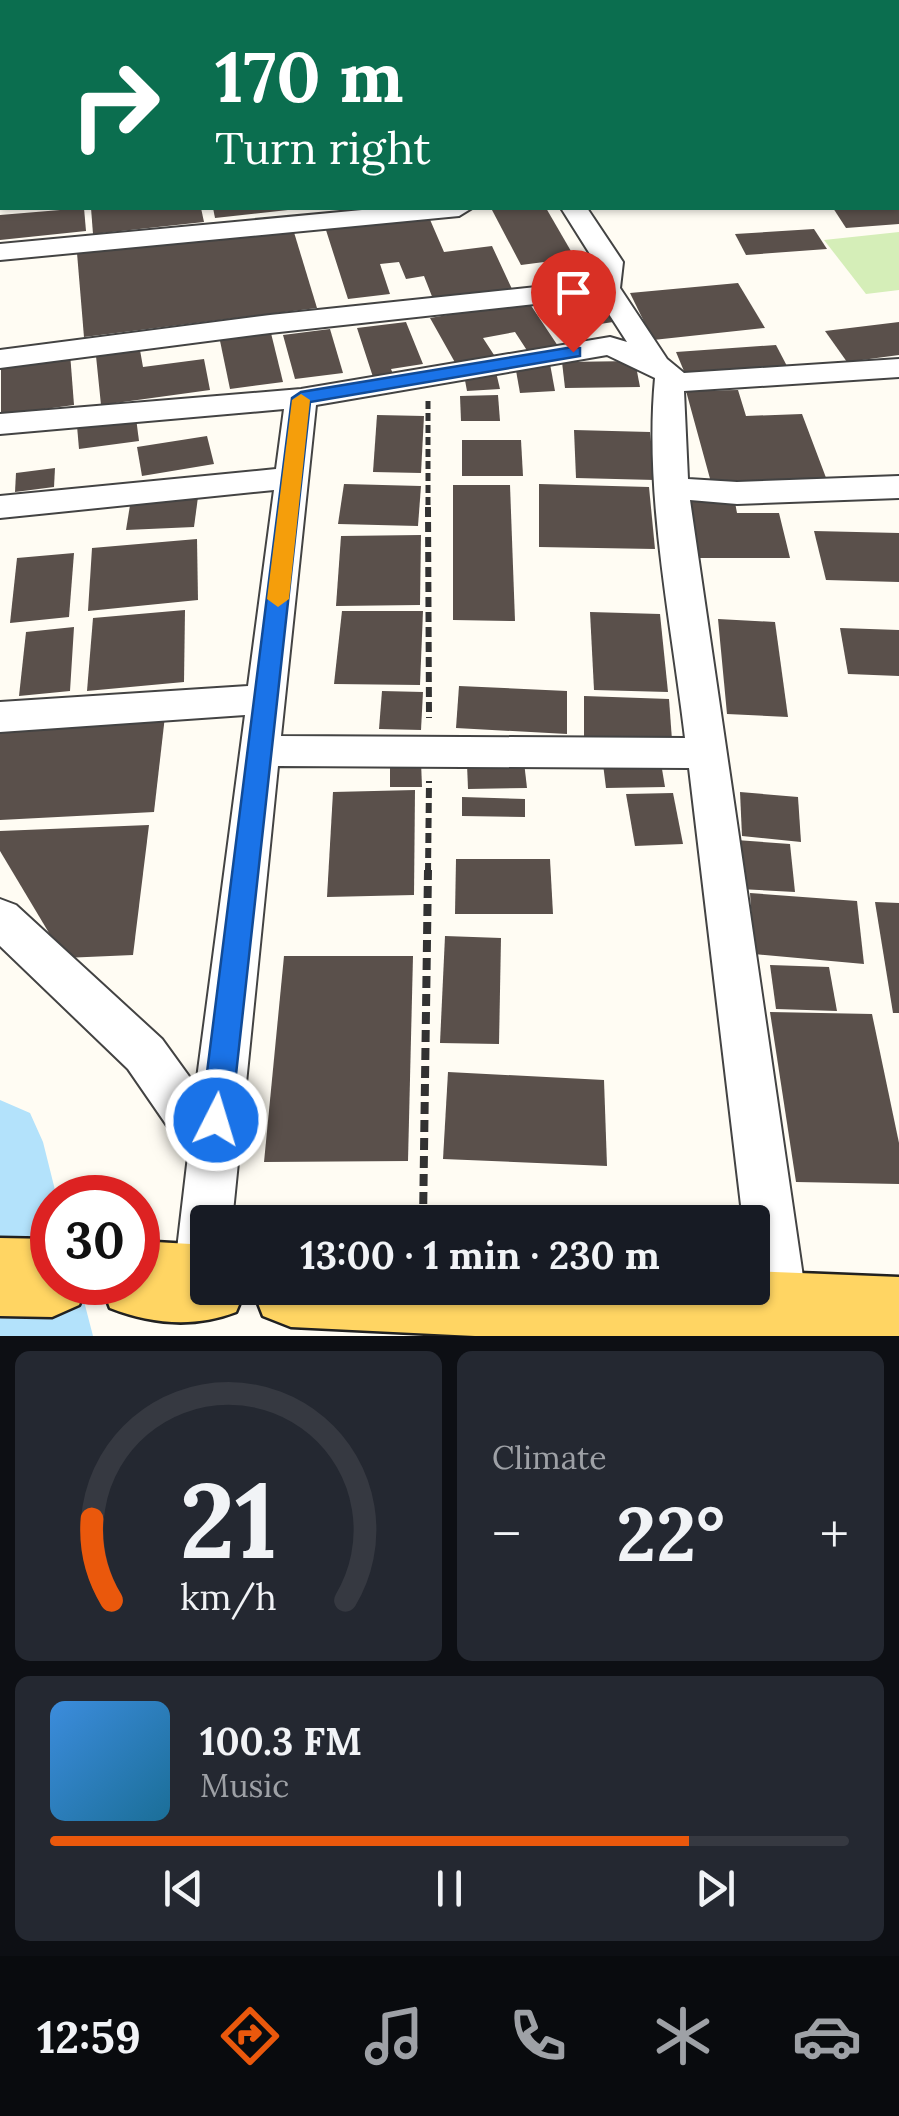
<!DOCTYPE html>
<meta charset="utf-8">
<style>
body{margin:0;font-family:Lora,serif;background:#242831;color:#f1f3f6;height:100vh;display:flex;flex-direction:column;font-size:38px;white-space:nowrap}
*{box-sizing:border-box;margin:0}
p{font-size:32px;color:#9ea1a6}
.icon{flex:none;width:55px;height:55px;fill:none;stroke:currentColor;stroke-width:2;stroke-linecap:round;stroke-linejoin:round}
.map{position:relative;height:1336px;overflow:hidden}
.details{display:flex;flex-direction:column;gap:15px;padding:15px;background:#0d0f14;flex:1}
.details>*{flex:none}
.hud{position:absolute;left:0px;top:0px;width:900px;height:210px;box-shadow:0 2px 8px #0004;background:#0b6e4f;color:#fff;overflow:hidden}
.speed{position:absolute;left:30px;top:1175px;display:flex;gap:20px;font-size:50px;font-weight:700;text-align:center}
.speed>*{display:grid;place-content:center;width:130px;height:130px;border-radius:50%;background:#171b24;box-shadow:0 2px 8px #0004;line-height:1}
.speed .limit{border:15px solid #d22;background:#fff;color:#111}
.pin{position:absolute;display:grid;place-items:center;width:85px;height:85px;color:#fff;margin:-102px -42px;border-radius:50% 50% 50% 0;rotate:-45deg;box-shadow:0 0 10px #0007}
.pin .icon{rotate:45deg}
.me{position:absolute;width:110px;margin:-55px;rotate:5deg;stroke-linejoin:round;filter:drop-shadow(0 0 8px #0008)}
.turn{display:flex;align-items:center;gap:35px;height:210px;padding:0 50px;font-size:45px}
.turn .icon{width:130px;height:130px;stroke-width:2.5}
.turn b{display:block;font-size:70px;line-height:85px}
.big{font-size:75px;font-weight:700;line-height:1.1}
.details .tile{flex:1;display:flex;flex-direction:column;justify-content:center;gap:15px;min-width:0;padding:0 35px;border-radius:15px;background:#242831}
.details .dial{align-items:center;gap:0}
.dial svg{height:260px;overflow:visible;fill:none;stroke:#363941;stroke-width:7;stroke-linecap:round;text-anchor:middle}
.dial text{fill:#f1f3f6;stroke:none}
.song{display:flex;align-items:center;gap:30px}
.cover{width:120px;height:120px;border-radius:15px;background:linear-gradient(135deg,hsl(210 70% 55%),hsl(200 70% 35%))}
.played{height:10px;border-radius:5px;background:linear-gradient(90deg,#ea580c 80%,#363941 80%)}
.keys{display:flex;justify-content:space-around;direction:ltr}
.heat{display:flex;justify-content:space-between;align-items:center;font-size:55px;direction:ltr}
.details .tiles{flex:1;display:grid;gap:15px;grid-template-columns:1fr 1fr}
.tile:last-child{grid-column:span 2}
.trip{position:absolute;left:190px;top:1205px;width:580px;height:100px;border-radius:10px;background:#171b24;box-shadow:0 2px 8px #0004;font-weight:700;line-height:100px;text-align:center}
.tabs{display:flex;height:160px;justify-content:space-around;align-items:center;background:#090b0e;color:#9ea1a6}
.tabs .icon{width:70px;height:70px}
.tabs .active{color:#ea580c}
.tabs b{font-size:45px;color:#f1f3f6}
.map>svg:first-child{display:block}
.green{fill:#d5eeb8}
.lines{fill:none;stroke-linecap:round;stroke-linejoin:round}
.river{fill:#b3e2fb;fill-rule:evenodd}
.building{fill:#5a504b}
.street-casing{stroke:#434343;stroke-width:4}
.primary-casing{stroke:#212121;stroke-width:5}
.path-far3{stroke:#323232;stroke-width:4;stroke-dasharray:6 2.5;stroke-linecap:butt}
.path-far2{stroke:#323232;stroke-width:5;stroke-dasharray:8 4;stroke-linecap:butt}
.path-far1{stroke:#323232;stroke-width:6;stroke-dasharray:10 5;stroke-linecap:butt}
.path{stroke:#323232;stroke-width:8;stroke-dasharray:12 6;stroke-linecap:butt}
.street{fill:#fff;fill-rule:evenodd}
.primary{fill:#ffd563;fill-rule:evenodd}
.route{fill:#1a73e8;stroke:#114b97;stroke-width:2.5}
.slow{fill:#f59e0b}
</style>
<div class="map">
<svg width="899" height="1336" viewBox="0 0 899 1336">
<rect width="100%" height="100%" fill="#fffcf3"/>
<path class="green" d="M899 232V290L866 294 824 240Z"/>
<g class="lines">
<path class="river" d="M0 1100 30 1113 43 1142 57 1198H52V1282H79L93 1336H0Z"/>
</g>
<g class="building">
<path d="M84 208 86 231 0 240V215Z"/>
<path d="M91 208H201L204 222 93 234Z"/>
<path d="M213 208H288V210L215 218Z"/>
<path d="M546 208 575 258 521 265 492 210Z"/>
<path d="M833 208H899V224L846 228Z"/>
<path d="M428 215 444 252 492 246 512 289 433 299 424 276 406 279 399 262 380 264 390 294 348 299 325 227Z"/>
<path d="M293 229 317 308 84 337 77 253Z"/>
<path d="M814 229 827 249 746 255 735 234Z"/>
<path d="M738 283 765 328 653 340 630 293Z"/>
<path d="M596 297 613 322 562 330 546 305Z"/>
<path d="M528 301 558 346 528 352 515 332 483 338 496 358 457 366 430 318Z"/>
<path d="M406 322 423 364 391 369 393 374 373 377 357 328Z"/>
<path d="M899 322V355L847 362 825 331Z"/>
<path d="M270 329 283 382 230 389 219 336Z"/>
<path d="M330 329 343 373 295 379 283 335Z"/>
<path d="M776 345 788 368 686 376 676 352Z"/>
<path d="M140 350 143 367 204 359 210 390 101 405 96 356Z"/>
<path d="M70 353 74 405 1 415V362Z"/>
<path d="M635 361 640 387 565 388 562 362Z"/>
<path d="M550 364 555 391 520 393 515 365Z"/>
<path d="M495 368 500 389 467 391 463 370Z"/>
<path d="M738 390 746 416 802 414 828 483 712 486 686 391Z"/>
<path d="M498 395 500 421H461L460 396Z"/>
<path d="M377 415 424 416 421 473 373 472Z"/>
<path d="M136 418 139 441 79 449 77 426Z"/>
<path d="M574 430 650 432 655 480 576 478Z"/>
<path d="M207 436 214 464 142 476 137 447Z"/>
<path d="M462 440H521L523 476H462Z"/>
<path d="M55 468 54 487 15 492 16 473Z"/>
<path d="M344 484 421 486 418 526 338 524Z"/>
<path d="M539 484 649 487 655 549 539 547Z"/>
<path d="M453 485H510L515 621 453 620Z"/>
<path d="M198 497 194 527 126 530 131 499Z"/>
<path d="M683 497H734L737 513H779L790 558H693Z"/>
<path d="M814 531 899 533V582L826 580Z"/>
<path d="M421 535 420 605 336 606 341 536Z"/>
<path d="M197 539 198 600 88 611 92 548Z"/>
<path d="M74 553 69 617 10 623 17 558Z"/>
<path d="M185 610 184 682 87 691 93 618Z"/>
<path d="M342 611H423L420 685 334 684Z"/>
<path d="M590 612 660 614 668 692 594 690Z"/>
<path d="M718 619 775 622 788 717 727 714Z"/>
<path d="M74 627 70 691 19 696 26 632Z"/>
<path d="M840 628 899 630V676L848 674Z"/>
<path d="M459 686 567 691V734L456 728Z"/>
<path d="M382 691 423 692 421 730 379 729Z"/>
<path d="M584 696 669 699 672 740 584 737Z"/>
<path d="M165 716 154 812 0 820V724Z"/>
<path d="M390 761H421L422 787H390Z"/>
<path d="M524 762 527 788 468 789 467 764Z"/>
<path d="M661 763 665 787 606 788 603 764Z"/>
<path d="M415 790 414 895 327 897 333 792Z"/>
<path d="M740 792 798 797 801 842 742 836Z"/>
<path d="M673 793 683 844 635 846 626 794Z"/>
<path d="M462 797 525 799V817L462 816Z"/>
<path d="M149 825 133 955 64 958 0 851V831Z"/>
<path d="M736 840 790 844 795 892 739 889Z"/>
<path d="M456 859H550L553 914H455Z"/>
<path d="M750 893 857 901 864 964 754 954Z"/>
<path d="M875 902 899 903V1013H893Z"/>
<path d="M445 936 501 938 499 1044 440 1043Z"/>
<path d="M284 956H413L408 1161 264 1162Z"/>
<path d="M770 965 829 967 837 1011 776 1009Z"/>
<path d="M770 1012 872 1014 899 1143V1184L796 1182Z"/>
<path d="M448 1072 604 1080 607 1166 443 1159Z"/>
</g>
<g class="lines">
<g class="street-casing">
<g id="street">
<path d="M507 0H529L530 2H506Z"/>
<path d="M2 39V53L0 54V40Z"/>
<rect x="0" y="100" width="2" height="14"/>
<rect x="898" y="114" width="1" height="16"/>
<rect x="898" y="168" width="1" height="14"/>
<path d="M0 182 2 183V198H0Z"/>
<path d="M383 208H472L459 216 0 260V244Z"/>
<path d="M561 208H587L623 262 620 288 667 359 684 373 899 359V377L684 391 688 479 737 482 899 476V498L737 504 690 500 808 1311 800 1330 786 1336 762 1330 754 1311 751 1288 752 1222H743L689 768 278 766 232 1222H208V1288H225L219 1302 200 1310 181 1302 173 1283 188 1156 128 1069 0 946V899L16 905 162 1039 196 1086 245 715 0 732V702L248 686 274 490 0 518V496L276 469 284 409 0 434V414L301 389 610 337 627 342 598 297 270 333 0 368V350L270 315 593 281 595 262ZM607 355 655 378C644 495 671 620 685 738L281 736 316 405Z"/>
</g>
</g>
<g class="primary-casing">
<g id="primary">
<path d="M0 1238 52 1239V1282H89L79 1305 52 1317 0 1316Z"/>
<path d="M138 1241 208 1245V1288H246L236 1312C195 1328 151 1324 110 1308L100 1282H138Z"/>
<path d="M752 1271 899 1277V1336H475L291 1327 263 1316 252 1288H752Z"/>
</g>
</g>
<path class="path-far3" d="M184 2 190 0"/>
<path class="path-far2" d="M428 401V509"/>
<g class="path-far1">
<path d="M428 507 429 718"/>
<path d="M428 873 429 781"/>
</g>
<path class="path" d="M423 1222 428 870"/>
<use href="#street" class="street"/>
<use href="#primary" class="primary"/>
</g>
<path class="route" d="M573 347 580 348V356L310 402 231 1120 226 1130 216 1134 205 1130 201 1120 292 398 301 392Z"/>
<path class="slow" d="M301 394 310 400 289 599 278 607 267 599 292 400Z"/>
</svg>
<div class="speed"><div class="limit">30</div></div>
<div class="pin" style="left:573px;top:352px;background:#d93025"><svg class="icon" aria-label="arrive" viewBox="0 0 24 24"><path d="M6 21V4h12l-3 4 3 4H6"/></svg></div>
<svg class="me" style="left:216px;top:1120px" viewBox="-20 -20 40 40"><circle r="17" fill="#1a73e8" stroke="#fff" stroke-width="3"/><path d="M0-11L8 9 0 5-8 9z" fill="#fff"/></svg>
<div class="trip">13:00 · 1 min · 230 m</div>
<div class="hud">
<div class="turn"><svg class="icon" aria-label="right" viewBox="0 0 24 24"><path d="M7 20v-9h11M14 6l5 5-5 5"/></svg><div><b>170 m</b>Turn right</div></div>
</div>
</div>
<section class="details">
<div class="tiles">
<div class="tile dial"><svg viewBox="0 0 100 80">
<path d="M14 69A42 42 0 1 1 86 69"/>
<path d="M14 69A42 42 0 0 1 8 44" stroke="#ea580c"/>
<text x="50" y="56" font-size="32" font-weight="700">21</text>
<text x="50" y="72" font-size="11">km/h</text>
</svg></div>
<div class="tile"><p>Climate</p>
<div class="heat"><a>−</a><b class="big">22°</b><a>+</a></div>
</div>
<div class="tile">
<div class="song"><i class="cover"></i><div><b>100.3 FM</b><p>Music</p></div></div>
<div class="played"></div>
<div class="keys"><svg class="icon" aria-label="previous" viewBox="0 0 24 24"><path d="M18 5L8 12l10 7zM5 5v14"/></svg><svg class="icon" aria-label="pause" viewBox="0 0 24 24"><path d="M8 5v14M16 5v14"/></svg><svg class="icon" aria-label="next" viewBox="0 0 24 24"><path d="M6 5l10 7-10 7zM19 5v14"/></svg></div>
</div>
</div>
</section>
<nav class="tabs">
<b>12:59</b>
<svg class="icon active" aria-label="directions" viewBox="0 0 24 24"><path d="M12 3l9 9-9 9-9-9zM9 14v-3h6M13 9l2 2-2 2"/></svg>
<svg class="icon" aria-label="music" viewBox="0 0 24 24"><path d="M9 18V5l10-2v13"/><circle cx="6" cy="18" r="3"/><circle cx="16" cy="16" r="3"/></svg>
<svg class="icon" aria-label="phone" viewBox="0 0 24 24"><path d="M5 4h4l2 5-3 2q2 4 5 5l2-3 5 2v4C11 20 4 13 5 4z"/></svg>
<svg class="icon" aria-label="climate" viewBox="0 0 24 24"><path d="M12 3v18M4 7l16 10M4 17L20 7"/></svg>
<svg class="icon" aria-label="car" viewBox="0 0 24 24"><path d="M5 17H2v-5l4-1 3-4h7l3 4 3 1v5h-3M9 17h6M6 11h13"/><circle cx="7" cy="17" r="2"/><circle cx="17" cy="17" r="2"/></svg>
</nav>
